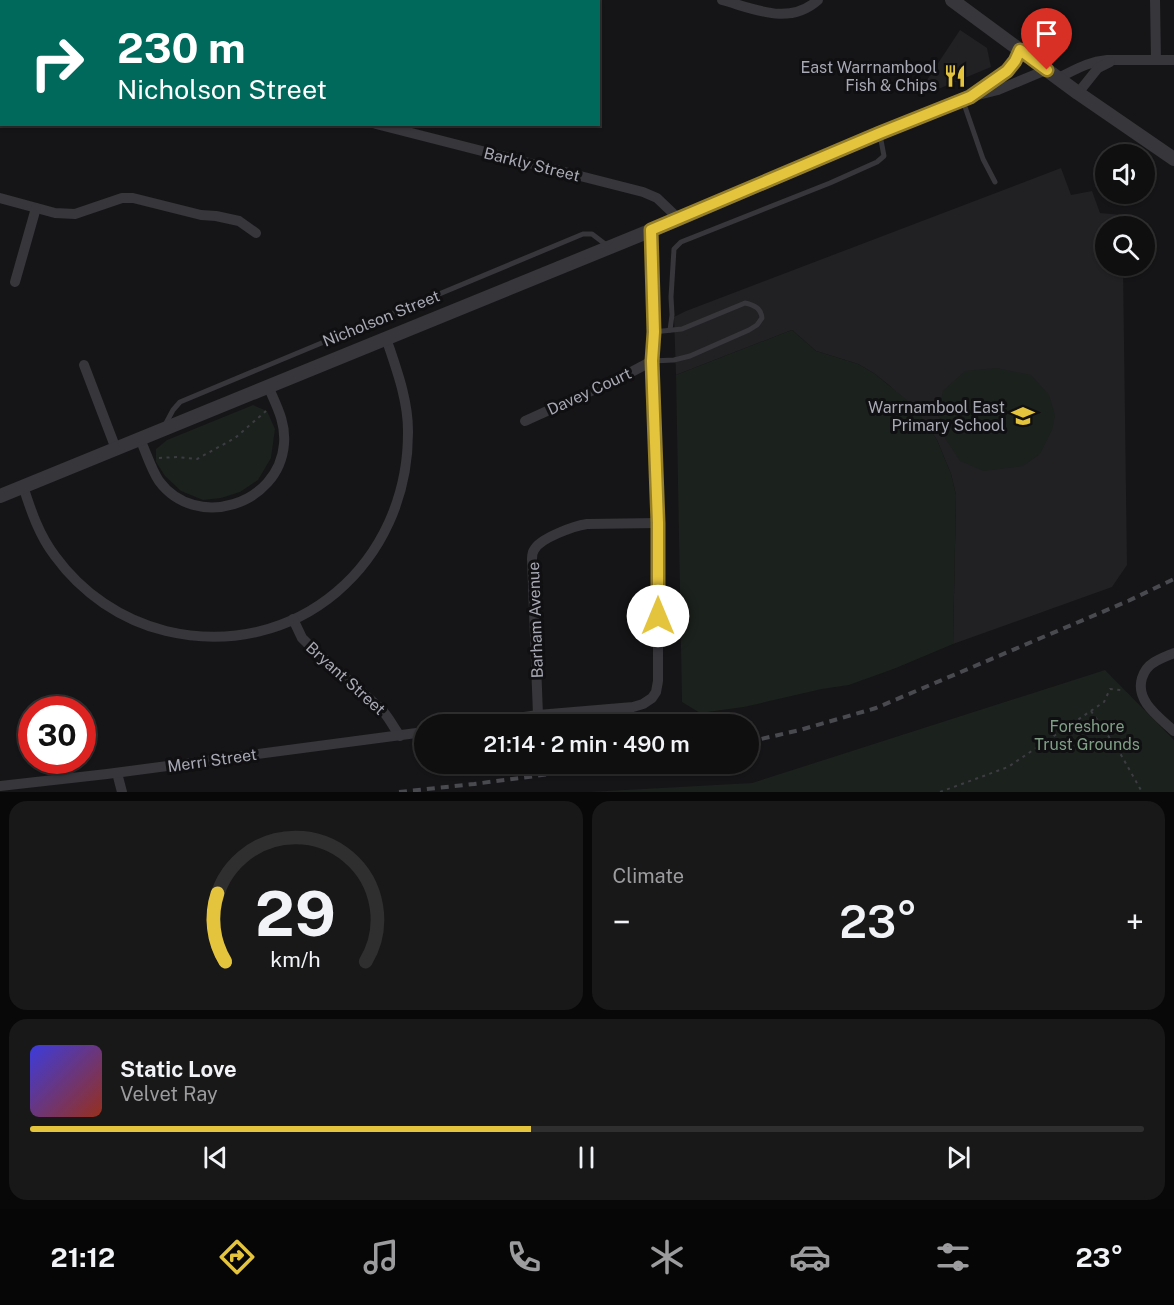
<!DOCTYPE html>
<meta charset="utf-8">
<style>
body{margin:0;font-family:"Public Sans",sans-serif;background:#191819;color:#f1f3f6;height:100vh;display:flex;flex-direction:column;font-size:22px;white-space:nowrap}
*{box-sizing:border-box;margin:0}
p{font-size:20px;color:#9c9c9f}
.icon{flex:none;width:33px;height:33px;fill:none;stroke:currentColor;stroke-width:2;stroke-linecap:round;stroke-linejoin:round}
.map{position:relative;height:792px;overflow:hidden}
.sheet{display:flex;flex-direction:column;gap:9px;padding:9px;background:#090809;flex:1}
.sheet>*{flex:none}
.top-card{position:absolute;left:0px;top:0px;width:600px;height:126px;box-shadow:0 2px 4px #0004,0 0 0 2px #302f30;background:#00695c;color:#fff;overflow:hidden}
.fabs{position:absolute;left:1095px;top:144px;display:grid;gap:12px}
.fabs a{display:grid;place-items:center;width:60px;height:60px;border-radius:50%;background:#100f10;box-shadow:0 2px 4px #0004,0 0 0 2px #302f30;font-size:30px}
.speed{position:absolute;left:18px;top:696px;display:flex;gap:12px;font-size:30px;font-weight:700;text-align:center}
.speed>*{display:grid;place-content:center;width:78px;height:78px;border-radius:50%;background:#100f10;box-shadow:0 2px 4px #0004,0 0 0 2px #302f30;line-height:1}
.speed .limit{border:9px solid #d22;background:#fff;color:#111}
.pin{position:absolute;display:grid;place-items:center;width:51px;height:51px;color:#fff;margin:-62px -26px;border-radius:50% 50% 50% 0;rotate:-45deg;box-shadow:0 0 6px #0007}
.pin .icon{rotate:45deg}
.me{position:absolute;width:66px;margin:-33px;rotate:0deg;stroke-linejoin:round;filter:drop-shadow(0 0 4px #0008)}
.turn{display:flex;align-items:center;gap:21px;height:126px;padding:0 18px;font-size:27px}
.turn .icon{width:78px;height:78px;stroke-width:2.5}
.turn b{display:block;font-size:42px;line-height:51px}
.big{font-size:45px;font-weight:600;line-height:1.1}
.sheet .card{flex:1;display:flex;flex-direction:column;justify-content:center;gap:9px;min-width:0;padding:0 21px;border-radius:18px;background:#191819}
.sheet .dial{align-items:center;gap:0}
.dial svg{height:156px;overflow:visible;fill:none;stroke:#302f30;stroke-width:7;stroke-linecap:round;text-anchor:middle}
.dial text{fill:#f1f3f6;stroke:none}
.song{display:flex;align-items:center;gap:18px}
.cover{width:72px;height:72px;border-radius:9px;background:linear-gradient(135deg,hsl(240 70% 55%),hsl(10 70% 35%))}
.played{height:6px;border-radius:3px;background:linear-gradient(90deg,#e5c43d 45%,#302f30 45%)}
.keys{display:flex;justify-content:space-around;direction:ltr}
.heat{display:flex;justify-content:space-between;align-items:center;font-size:33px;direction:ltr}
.sheet .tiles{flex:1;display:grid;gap:9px;grid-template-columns:1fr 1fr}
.card:last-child{grid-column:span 2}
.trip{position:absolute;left:414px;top:714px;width:345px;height:60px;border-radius:30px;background:#100f10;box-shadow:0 2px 4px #0004,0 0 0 2px #302f30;font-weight:600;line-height:60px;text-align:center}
.menu{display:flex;height:96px;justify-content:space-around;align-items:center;background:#060606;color:#9c9c9f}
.menu .icon{width:42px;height:42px}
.menu .active{color:#e5c43d}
.menu b{font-size:27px;color:#f1f3f6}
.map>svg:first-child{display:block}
.built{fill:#212023}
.green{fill:#1b211c}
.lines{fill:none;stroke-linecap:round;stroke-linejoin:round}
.path{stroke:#3c3d42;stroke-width:2;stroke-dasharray:3 4.5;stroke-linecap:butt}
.service{stroke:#36363b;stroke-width:5}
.minor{stroke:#36363b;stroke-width:10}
.tertiary{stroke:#36363b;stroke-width:14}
.rail{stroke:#494950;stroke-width:4;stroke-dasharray:8 6;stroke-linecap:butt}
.route-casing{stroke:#957f28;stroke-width:15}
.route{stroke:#e5c43d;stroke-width:10}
.labels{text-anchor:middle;stroke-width:6;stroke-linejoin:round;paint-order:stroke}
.poi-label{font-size:16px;fill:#a7a9b5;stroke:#100f11;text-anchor:end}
.street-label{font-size:16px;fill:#a7a9b5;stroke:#100f11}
.park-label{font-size:16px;fill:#7f9f86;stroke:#100f11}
</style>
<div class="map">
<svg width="1174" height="792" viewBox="0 0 1174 792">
<rect width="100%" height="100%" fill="#151416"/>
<g class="built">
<path d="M960 30 987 48 991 67 931 92 927 80Z"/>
<path d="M1061 168 1071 195 1092 191 1100 213 1122 215V226H1106V266H1123L1127 565 1112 587 953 644 956 495 951 474 937 440 927 426 890 386 875 374 858 364 816 351 792 330 676 375 674 317 686 311Z"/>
</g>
<g class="green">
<path d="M792 330 816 351 858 364 875 374 914 406 937 440 951 474 956 495 953 644 896 668 849 685 822 689 744 707 700 713 682 702 676 375Z"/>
<path d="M996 368 1031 375 1049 395 1055 415 1052 430 1040 454 1023 466 984 471 960 461 945 438 938 414 943 391 965 371Z"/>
<path d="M253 405 267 411 275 429 271 458 258 480 240 492 221 498 203 500 181 491 165 476 156 462V449L167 440Z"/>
<path d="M1105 670 1174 740V792H588L752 783Z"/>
</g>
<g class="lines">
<g class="path">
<path d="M159 458 177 457 197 459 235 438 266 411"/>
<path d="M1091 711 1120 753 1142 792"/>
<path d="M940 792 1008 767 1104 702 1110 689 1121 690"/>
</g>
<g class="service">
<path d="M963 101 983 159 995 182"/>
<path d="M670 330 672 315 671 297 674 249 681 242 830 183 877 162 884 156 880 135"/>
<path d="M652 361 674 360 690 356 749 330 757 325 762 318C761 308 754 305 745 303L682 329 653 332"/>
<path d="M165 425 173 410 180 402 583 234H592L609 247"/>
</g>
<g class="minor">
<path d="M722 0C755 9 789 26 818 0"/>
<path d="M1155 0 1156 60"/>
<path d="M145 2 146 0"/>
<path d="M0 24H2"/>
<path d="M1058 78C1077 69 1087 62 1107 60H1174"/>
<path d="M975 93C996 80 1008 73 1020 50"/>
<path d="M1078 93 1098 68 1110 62"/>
<path d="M970 97 998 90 1046 70"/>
<path d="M376 124 643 192 657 198 679 219"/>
<path d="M0 198 55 213 75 214 122 198H133L201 215 216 216 239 221 256 233"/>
<path d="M15 282 36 208"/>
<path d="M84 365 116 449"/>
<path d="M525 421 622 377 652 361"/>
<path d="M140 439C146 452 151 469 159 481 196 531 279 505 284 444 286 422 276 405 268 386"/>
<path d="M23 486C31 511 39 535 55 556 82 593 121 620 166 631 297 662 409 563 408 431 408 399 396 368 386 338"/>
<path d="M293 619 302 638 313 649 381 709C389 717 393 727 400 736"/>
<path d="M1174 653C1167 656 1159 659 1153 663 1148 666 1144 672 1142 678 1135 701 1159 717 1174 731"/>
<path d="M538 715 532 559C532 556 532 553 534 550 540 538 574 526 587 524L658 523"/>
<path d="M476 724 538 715 633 707 643 704 652 698 656 692 658 681V523L652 361 653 323 651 230"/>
<path d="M117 773 122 792"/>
<path d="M0 786 107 774 424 732"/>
</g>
<g class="tertiary">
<path d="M952 0 1078 93 1174 159"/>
<path d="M0 496 679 219 880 133 970 97"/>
</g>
<g class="rail">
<path d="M748 742 800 730 876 708 1128 601 1174 579"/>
<path d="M399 792 474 784 627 764"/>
</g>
</g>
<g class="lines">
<g class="route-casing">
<path id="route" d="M658 616V523L652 361 654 332 651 230 880 133 970 97 1007 71 1015 61 1020 50 1047 70"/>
</g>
<use href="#route" class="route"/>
</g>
<defs>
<g id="restaurant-bare" transform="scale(1.8)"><path d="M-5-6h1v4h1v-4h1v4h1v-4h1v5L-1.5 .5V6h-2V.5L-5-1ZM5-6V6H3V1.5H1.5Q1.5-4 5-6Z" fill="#e5c43d" stroke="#100f11" stroke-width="2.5" paint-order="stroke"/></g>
<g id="school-bare" transform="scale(1.8)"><path d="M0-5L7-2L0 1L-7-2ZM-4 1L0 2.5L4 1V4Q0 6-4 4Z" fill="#e5c43d" stroke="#100f11" stroke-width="2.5" paint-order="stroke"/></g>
</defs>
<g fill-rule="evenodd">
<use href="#restaurant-bare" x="955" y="76"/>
<use href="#school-bare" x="1023" y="416"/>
</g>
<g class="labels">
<g class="poi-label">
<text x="937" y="73">East Warrnambool<tspan x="937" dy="18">Fish &amp; Chips</tspan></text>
<text x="1005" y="413">Warrnambool East<tspan x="1005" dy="18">Primary School</tspan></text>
</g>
<g class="street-label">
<text transform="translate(532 164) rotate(14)" y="6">Barkly Street</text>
<text transform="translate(381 318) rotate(-22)" y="6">Nicholson Street</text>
<text transform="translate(589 391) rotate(-25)" y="6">Davey Court</text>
<text transform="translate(535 620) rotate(-92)" y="6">Barham Avenue</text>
<text transform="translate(346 678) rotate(42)" y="6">Bryant Street</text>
<text transform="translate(212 760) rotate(-8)" y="6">Merri Street</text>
</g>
<g class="park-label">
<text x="1087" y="732">Foreshore<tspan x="1087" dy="18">Trust Grounds</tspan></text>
</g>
</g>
</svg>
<div class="fabs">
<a><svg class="icon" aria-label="sound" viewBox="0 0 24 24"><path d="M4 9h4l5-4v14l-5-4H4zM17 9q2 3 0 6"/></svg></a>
<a><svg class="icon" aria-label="search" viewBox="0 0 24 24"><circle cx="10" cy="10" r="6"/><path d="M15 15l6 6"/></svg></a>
</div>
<div class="speed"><div class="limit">30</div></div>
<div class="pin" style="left:1047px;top:70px;background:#d93025"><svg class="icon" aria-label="arrive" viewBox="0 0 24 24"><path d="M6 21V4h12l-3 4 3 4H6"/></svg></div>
<svg class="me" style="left:658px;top:616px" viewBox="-20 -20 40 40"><circle r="19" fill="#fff"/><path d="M0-13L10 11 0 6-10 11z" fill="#e5c43d"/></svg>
<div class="trip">21:14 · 2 min · 490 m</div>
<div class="top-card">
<div class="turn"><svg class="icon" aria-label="right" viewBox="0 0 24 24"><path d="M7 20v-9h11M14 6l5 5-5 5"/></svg><div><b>230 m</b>Nicholson Street</div></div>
</div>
</div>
<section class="sheet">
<div class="tiles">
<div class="card dial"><svg viewBox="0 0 100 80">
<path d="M14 69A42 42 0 1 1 86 69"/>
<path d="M14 69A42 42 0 0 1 10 34" stroke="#e5c43d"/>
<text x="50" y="56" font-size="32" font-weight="700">29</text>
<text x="50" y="72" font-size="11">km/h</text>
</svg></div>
<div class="card"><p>Climate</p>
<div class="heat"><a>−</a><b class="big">23°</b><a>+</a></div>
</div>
<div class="card">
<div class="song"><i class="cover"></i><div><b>Static Love</b><p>Velvet Ray</p></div></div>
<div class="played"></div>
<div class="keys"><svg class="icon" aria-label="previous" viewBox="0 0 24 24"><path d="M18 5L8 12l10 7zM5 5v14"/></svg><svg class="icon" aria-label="pause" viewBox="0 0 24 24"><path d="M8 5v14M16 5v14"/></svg><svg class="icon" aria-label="next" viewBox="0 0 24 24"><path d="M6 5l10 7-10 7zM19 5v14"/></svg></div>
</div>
</div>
</section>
<nav class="menu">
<b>21:12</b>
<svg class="icon active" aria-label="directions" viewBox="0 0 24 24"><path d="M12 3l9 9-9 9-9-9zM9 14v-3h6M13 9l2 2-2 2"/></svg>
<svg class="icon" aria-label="music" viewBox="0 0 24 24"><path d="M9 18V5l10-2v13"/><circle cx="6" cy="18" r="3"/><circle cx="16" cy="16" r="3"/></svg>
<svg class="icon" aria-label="phone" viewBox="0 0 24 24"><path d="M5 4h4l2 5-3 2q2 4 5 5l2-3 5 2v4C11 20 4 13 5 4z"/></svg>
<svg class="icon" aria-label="climate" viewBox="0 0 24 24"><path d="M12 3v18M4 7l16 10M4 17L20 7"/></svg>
<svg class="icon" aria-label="car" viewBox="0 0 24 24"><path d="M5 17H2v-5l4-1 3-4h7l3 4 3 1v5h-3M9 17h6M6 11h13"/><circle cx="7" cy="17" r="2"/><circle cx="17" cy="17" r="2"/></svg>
<svg class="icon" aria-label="filters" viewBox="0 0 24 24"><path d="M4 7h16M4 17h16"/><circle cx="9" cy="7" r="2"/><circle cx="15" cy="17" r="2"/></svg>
<b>23°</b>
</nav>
